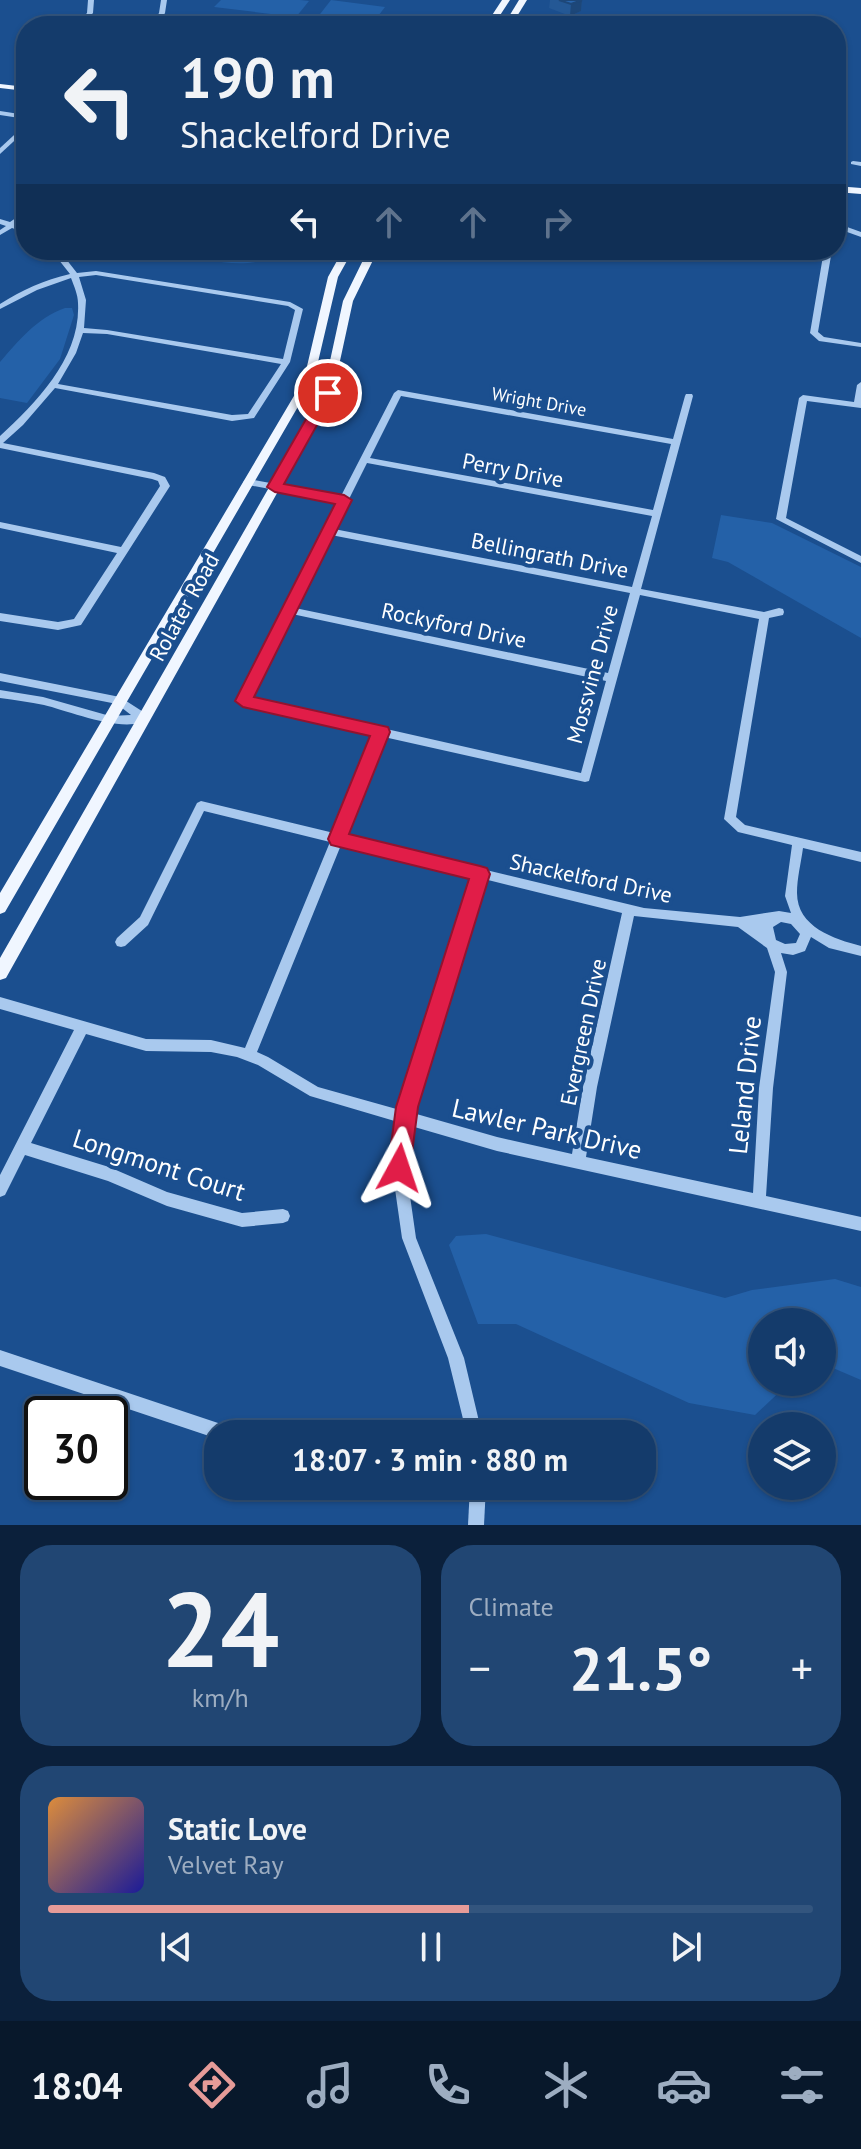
<!DOCTYPE html>
<meta charset="utf-8">
<style>
body{margin:0;font-family:"PT Sans",sans-serif;background:#214673;color:#f1f3f6;height:100vh;display:flex;flex-direction:column;font-size:30px;white-space:nowrap}
*{box-sizing:border-box;margin:0}
p{font-size:26px;color:#9dadc1}
.icon{flex:none;width:44px;height:44px;fill:none;stroke:currentColor;stroke-width:2;stroke-linecap:round;stroke-linejoin:round}
.map{position:relative;height:1525px;overflow:hidden}
.side{display:flex;flex-direction:column;gap:20px;padding:20px;background:#0b203b;flex:1}
.side>*{flex:none}
.guide{position:absolute;left:16px;top:16px;width:830px;height:244px;border-radius:32px;box-shadow:0 2px 6px #0004,0 0 0 2px #33557e;background:#143b6b;color:#f1f3f6;overflow:hidden}
.buttons{position:absolute;left:748px;top:1308px;display:grid;gap:16px}
.buttons a{display:grid;place-items:center;width:88px;height:88px;border-radius:50%;background:#143b6b;box-shadow:0 2px 6px #0004,0 0 0 2px #33557e;font-size:40px}
.speed{position:absolute;left:24px;top:1396px;display:flex;gap:16px;font-size:40px;font-weight:700;text-align:center}
.speed>*{display:grid;place-content:center;width:104px;height:104px;border-radius:50%;background:#143b6b;box-shadow:0 2px 6px #0004,0 0 0 2px #33557e;line-height:1}
.speed .limit{border:4px solid #111;border-radius:12px;background:#fff;color:#111}
.pin{position:absolute;display:grid;place-items:center;width:68px;height:68px;color:#fff;margin:-34px;border:4px solid #fff;border-radius:50%;box-shadow:0 2px 8px #0007}
.me{position:absolute;width:88px;margin:-44px;rotate:5deg;stroke-linejoin:round;filter:drop-shadow(0 0 6px #0008)}
.turn{display:flex;align-items:center;gap:28px;height:168px;padding:0 32px;font-size:36px}
.turn .icon{width:104px;height:104px;stroke-width:2.5}
.turn b{display:block;font-size:56px;line-height:68px}
.lanes{display:flex;align-items:center;height:76px;padding:0 32px;background:#0003;justify-content:center;gap:40px;direction:ltr}
.lanes .off{opacity:.35}
.big{font-size:60px;font-weight:700;line-height:1.1}
.side .card{flex:1;display:flex;flex-direction:column;justify-content:center;gap:12px;min-width:0;padding:0 28px;border-radius:32px;background:#214673}
.side .dial{align-items:center;gap:0}
.dial b{font-size:104px;line-height:1}
.song{display:flex;align-items:center;gap:24px}
.cover{width:96px;height:96px;border-radius:12px;background:linear-gradient(135deg,hsl(30 70% 55%),hsl(240 70% 35%))}
.played{height:8px;border-radius:4px;background:linear-gradient(90deg,#e69b98 55%,#33557e 55%)}
.keys{display:flex;justify-content:space-around;direction:ltr}
.heat{display:flex;justify-content:space-between;align-items:center;font-size:44px;direction:ltr}
.side .tiles{flex:1;display:grid;gap:20px;grid-template-columns:1fr 1fr}
.card:last-child{grid-column:span 2}
.trip{position:absolute;left:204px;top:1420px;width:452px;height:80px;border-radius:32px;background:#143b6b;box-shadow:0 2px 6px #0004,0 0 0 2px #33557e;font-weight:700;line-height:80px;text-align:center}
.tab-bar{display:flex;height:128px;justify-content:space-around;align-items:center;background:#08182b;color:#9dadc1}
.tab-bar .icon{width:56px;height:56px}
.tab-bar .current{color:#e69b98}
.tab-bar b{font-size:36px;color:#f1f3f6}
.map>svg:first-child{display:block}
.green{fill:#2461a8}
.lines{fill:none;stroke-linecap:round;stroke-linejoin:round}
.minor{fill:#a9c9ee;fill-rule:evenodd}
.major{fill:#f0f6ff;fill-rule:evenodd}
.wall{fill:#245895}
.shaded-wall{fill:#1d4779}
.building{fill:#2a66ad;stroke:#1d4779;stroke-width:2}
.route{fill:#e11d48;stroke:#92132f;stroke-width:2}
.labels{text-anchor:middle;stroke-width:8;stroke-linejoin:round;paint-order:stroke}
.far-street-label{font-size:18px;fill:#fff;stroke:#1b4f8f}
.street-label{font-size:22px;fill:#fff;stroke:#1b4f8f}
.near-street-label{font-size:26px;fill:#fff;stroke:#1b4f8f}
</style>
<div class="map">
<svg width="861" height="1525" viewBox="0 0 861 1525">
<rect width="100%" height="100%" fill="#1b4f8f"/>
<g class="green">
<path d="M221 0H300L309 1 296 17 214 7Z"/>
<path d="M331 0 385 7 372 24 317 18Z"/>
<path d="M153 250H282C255 277 187 255 153 250Z"/>
<path d="M65 308H72L74 315 60 359 27 403 0 398V362C19 340 37 318 65 308Z"/>
<path d="M721 515 772 523 861 567V638L728 562 712 558Z"/>
<path d="M486 1234 725 1298 752 1290 835 1279 861 1287V1380L833 1368 822 1367V1322H762V1382H790L755 1415 689 1403 516 1324H478L449 1245 456 1236Z"/>
</g>
<g class="lines">
<g class="minor">
<path d="M88 0H94L93 13 81 26H75L87 13Z"/>
<path d="M161 0H167L165 13 161 20 190 22 193 24 192 25 159 23 157 26H151L159 13Z"/>
<path d="M0 111 26 115V119L0 115Z"/>
<path d="M26 124V130L0 154V148Z"/>
<path d="M853 161 861 162V166L851 164V162Z"/>
<path d="M23 213H26V218L17 225 26 228V233L12 228 0 235V230L6 226 0 224V219L10 222Z"/>
<path d="M836 223 861 232V237L836 228Z"/>
<path d="M51 250H59L77 273 96 271 290 302 303 309 290 362 254 418 232 421 55 388 23 425 3 443 154 473 165 477 170 486 81 625 58 630 0 621V613L58 622 74 619 117 553 0 528V522L121 547 160 486 158 481 152 479 0 448V436C37 402 81 357 78 303 78 295 74 286 71 278L37 290 0 309V304C22 290 44 280 70 274ZM96 275 288 306 295 310 283 359 107 330 84 328 86 300 79 277ZM83 333 107 334 281 364 248 414 232 415 58 384 76 353Z"/>
<path d="M824 250H832L818 332 824 337 861 343V347L819 341 810 333Z"/>
<path d="M861 382V408L807 401 786 518 861 556V563L776 519 799 398 803 395 854 402 857 385Z"/>
<path d="M398 390 673 439 685 396 686 394H692L693 396 641 589 764 612 779 608 783 609 784 612 783 615 769 618 736 817 745 825 861 852V862L803 848C801 863 797 878 797 893 797 927 834 939 861 946V956L829 948 811 937 805 951 793 955 781 953 787 972 773 1088 766 1196 861 1217V1231L497 1151 411 1126 406 1168 416 1238 464 1358 482 1434H435L437 1428 464 1423 448 1358 402 1238 392 1168 398 1122 310 1096 258 1065 237 1057 211 1052 146 1051 86 1034 31 1143 109 1167 167 1192 242 1213 283 1209 288 1211 290 1216 288 1221 283 1223 242 1227 167 1206 108 1181 25 1155 5 1195 0 1197V1175L74 1030 0 1009V997L146 1039 211 1040 245 1048 330 842 204 811 148 925 125 946 121 947 117 946 115 942 117 938 140 917 197 803 201 801 334 833 374 735 243 705 238 701 339 502 248 485 243 482 248 479 341 496 394 393ZM401 396 671 444 653 510 370 458ZM367 463 652 516 632 587 334 529ZM331 535 630 593 608 673 295 608ZM640 595 759 619 724 819 738 832 792 845 785 896 791 913 779 911 740 917 644 908 344 836 384 737 585 782 589 781ZM292 614 606 681 581 773 250 698ZM341 845 473 877 400 1110 318 1087 268 1057 257 1052ZM484 879 622 913 583 1087 572 1154 497 1137 413 1113ZM634 916 738 927 767 948 775 972 759 1088 753 1193 586 1157 597 1087ZM781 922 791 924 800 934 796 943 785 944 776 940 773 927Z"/>
<path d="M0 673 120 697 148 715 149 718C129 736 69 711 44 705 30 702 15 700 0 698V690L43 697 110 716 131 715 117 704 0 681Z"/>
<path d="M0 1350 227 1426 233 1428 235 1434H218V1439L0 1366Z"/>
<path d="M470 1486H486L484 1525H468Z"/>
</g>
<g class="major">
<path d="M502 0H510L493 26H485Z"/>
<path d="M519 0H527L511 26H503Z"/>
<path d="M0 84 26 87V91L0 88Z"/>
<path d="M836 186 861 188V194L836 192Z"/>
<path d="M343 250H353L338 277 314 379 5 912 0 914V893L304 379 328 277Z"/>
<path d="M368 250H378L353 301 333 393 6 978 0 980V958L323 393 343 301Z"/>
</g>
</g>
<path class="wall" d="M550 0H582L581 11 570 16 549 8Z"/>
<path class="shaded-wall" d="M582 0 581 11 570 16 571 4Z"/>
<g class="building">
<path d="M559 0H582L571 4Z"/>
<path d="M319 16 348 20 343 26H312Z"/>
</g>
<path class="route" d="M328 389 335 393 284 484 344 495 352 500 254 697 388 727 390 732 349 834 480 866 487 868 490 874 418 1107 410 1168 407 1176 399 1179 391 1176 388 1168 396 1107 469 879 331 845 328 839 370 736 243 707 235 701 335 504 275 492 267 487 321 393Z"/>
<g class="labels">
<g class="far-street-label">
<text transform="translate(539 402) rotate(10)" y="6">Wright Drive</text>
</g>
<g class="street-label">
<text transform="translate(513 470) rotate(11)" y="8">Perry Drive</text>
<text transform="translate(550 555) rotate(11)" y="8">Bellingrath Drive</text>
<text transform="translate(184 607) rotate(-61)" y="8">Rolater Road</text>
<text transform="translate(454 625) rotate(12)" y="8">Rockyford Drive</text>
<text transform="translate(592 674) rotate(-75)" y="8">Mossvine Drive</text>
<text transform="translate(591 878) rotate(12)" y="8">Shackelford Drive</text>
<text transform="translate(583 1032) rotate(-78)" y="8">Evergreen Drive</text>
</g>
<g class="near-street-label">
<text transform="translate(745 1085) rotate(-84)" y="9">Leland Drive</text>
<text transform="translate(547 1129) rotate(13)" y="9">Lawler Park Drive</text>
<text transform="translate(159 1165) rotate(18)" y="9">Longmont Court</text>
</g>
</g>
</svg>
<div class="buttons">
<a><svg class="icon" aria-label="sound" viewBox="0 0 24 24"><path d="M4 9h4l5-4v14l-5-4H4zM17 9q2 3 0 6"/></svg></a>
<a><svg class="icon" aria-label="layers" viewBox="0 0 24 24"><path d="M12 4l9 5-9 5-9-5zM3 14l9 5 9-5"/></svg></a>
</div>
<div class="speed"><div class="limit">30</div></div>
<div class="pin" style="left:328px;top:393px;background:#d93025"><svg class="icon" aria-label="arrive" viewBox="0 0 24 24"><path d="M6 21V4h12l-3 4 3 4H6"/></svg></div>
<svg class="me" style="left:399px;top:1168px" viewBox="-20 -20 40 40"><path d="M0-17L14 15 0 8-14 15z" fill="#e11d48" stroke="#fff" stroke-width="4"/></svg>
<div class="trip">18:07 · 3 min · 880 m</div>
<div class="guide">
<div class="turn"><svg class="icon" aria-label="left" viewBox="0 0 24 24"><path d="M17 20v-9H6M10 6l-5 5 5 5"/></svg><div><b>190 m</b>Shackelford Drive</div></div>
<div class="lanes"><svg class="icon" aria-label="left" viewBox="0 0 24 24"><path d="M17 20v-9H6M10 6l-5 5 5 5"/></svg><svg class="icon off" aria-label="ahead" viewBox="0 0 24 24"><path d="M12 20V5M6 11l6-6 6 6"/></svg><svg class="icon off" aria-label="ahead" viewBox="0 0 24 24"><path d="M12 20V5M6 11l6-6 6 6"/></svg><svg class="icon off" aria-label="right" viewBox="0 0 24 24"><path d="M7 20v-9h11M14 6l5 5-5 5"/></svg></div>
</div>
</div>
<section class="side">
<div class="tiles">
<div class="card dial"><b>24</b><p>km/h</p></div>
<div class="card"><p>Climate</p>
<div class="heat"><a>−</a><b class="big">21.5°</b><a>+</a></div>
</div>
<div class="card">
<div class="song"><i class="cover"></i><div><b>Static Love</b><p>Velvet Ray</p></div></div>
<div class="played"></div>
<div class="keys"><svg class="icon" aria-label="previous" viewBox="0 0 24 24"><path d="M18 5L8 12l10 7zM5 5v14"/></svg><svg class="icon" aria-label="pause" viewBox="0 0 24 24"><path d="M8 5v14M16 5v14"/></svg><svg class="icon" aria-label="next" viewBox="0 0 24 24"><path d="M6 5l10 7-10 7zM19 5v14"/></svg></div>
</div>
</div>
</section>
<nav class="tab-bar">
<b>18:04</b>
<svg class="icon current" aria-label="directions" viewBox="0 0 24 24"><path d="M12 3l9 9-9 9-9-9zM9 14v-3h6M13 9l2 2-2 2"/></svg>
<svg class="icon" aria-label="music" viewBox="0 0 24 24"><path d="M9 18V5l10-2v13"/><circle cx="6" cy="18" r="3"/><circle cx="16" cy="16" r="3"/></svg>
<svg class="icon" aria-label="phone" viewBox="0 0 24 24"><path d="M5 4h4l2 5-3 2q2 4 5 5l2-3 5 2v4C11 20 4 13 5 4z"/></svg>
<svg class="icon" aria-label="climate" viewBox="0 0 24 24"><path d="M12 3v18M4 7l16 10M4 17L20 7"/></svg>
<svg class="icon" aria-label="car" viewBox="0 0 24 24"><path d="M5 17H2v-5l4-1 3-4h7l3 4 3 1v5h-3M9 17h6M6 11h13"/><circle cx="7" cy="17" r="2"/><circle cx="17" cy="17" r="2"/></svg>
<svg class="icon" aria-label="filters" viewBox="0 0 24 24"><path d="M4 7h16M4 17h16"/><circle cx="9" cy="7" r="2"/><circle cx="15" cy="17" r="2"/></svg>
</nav>
